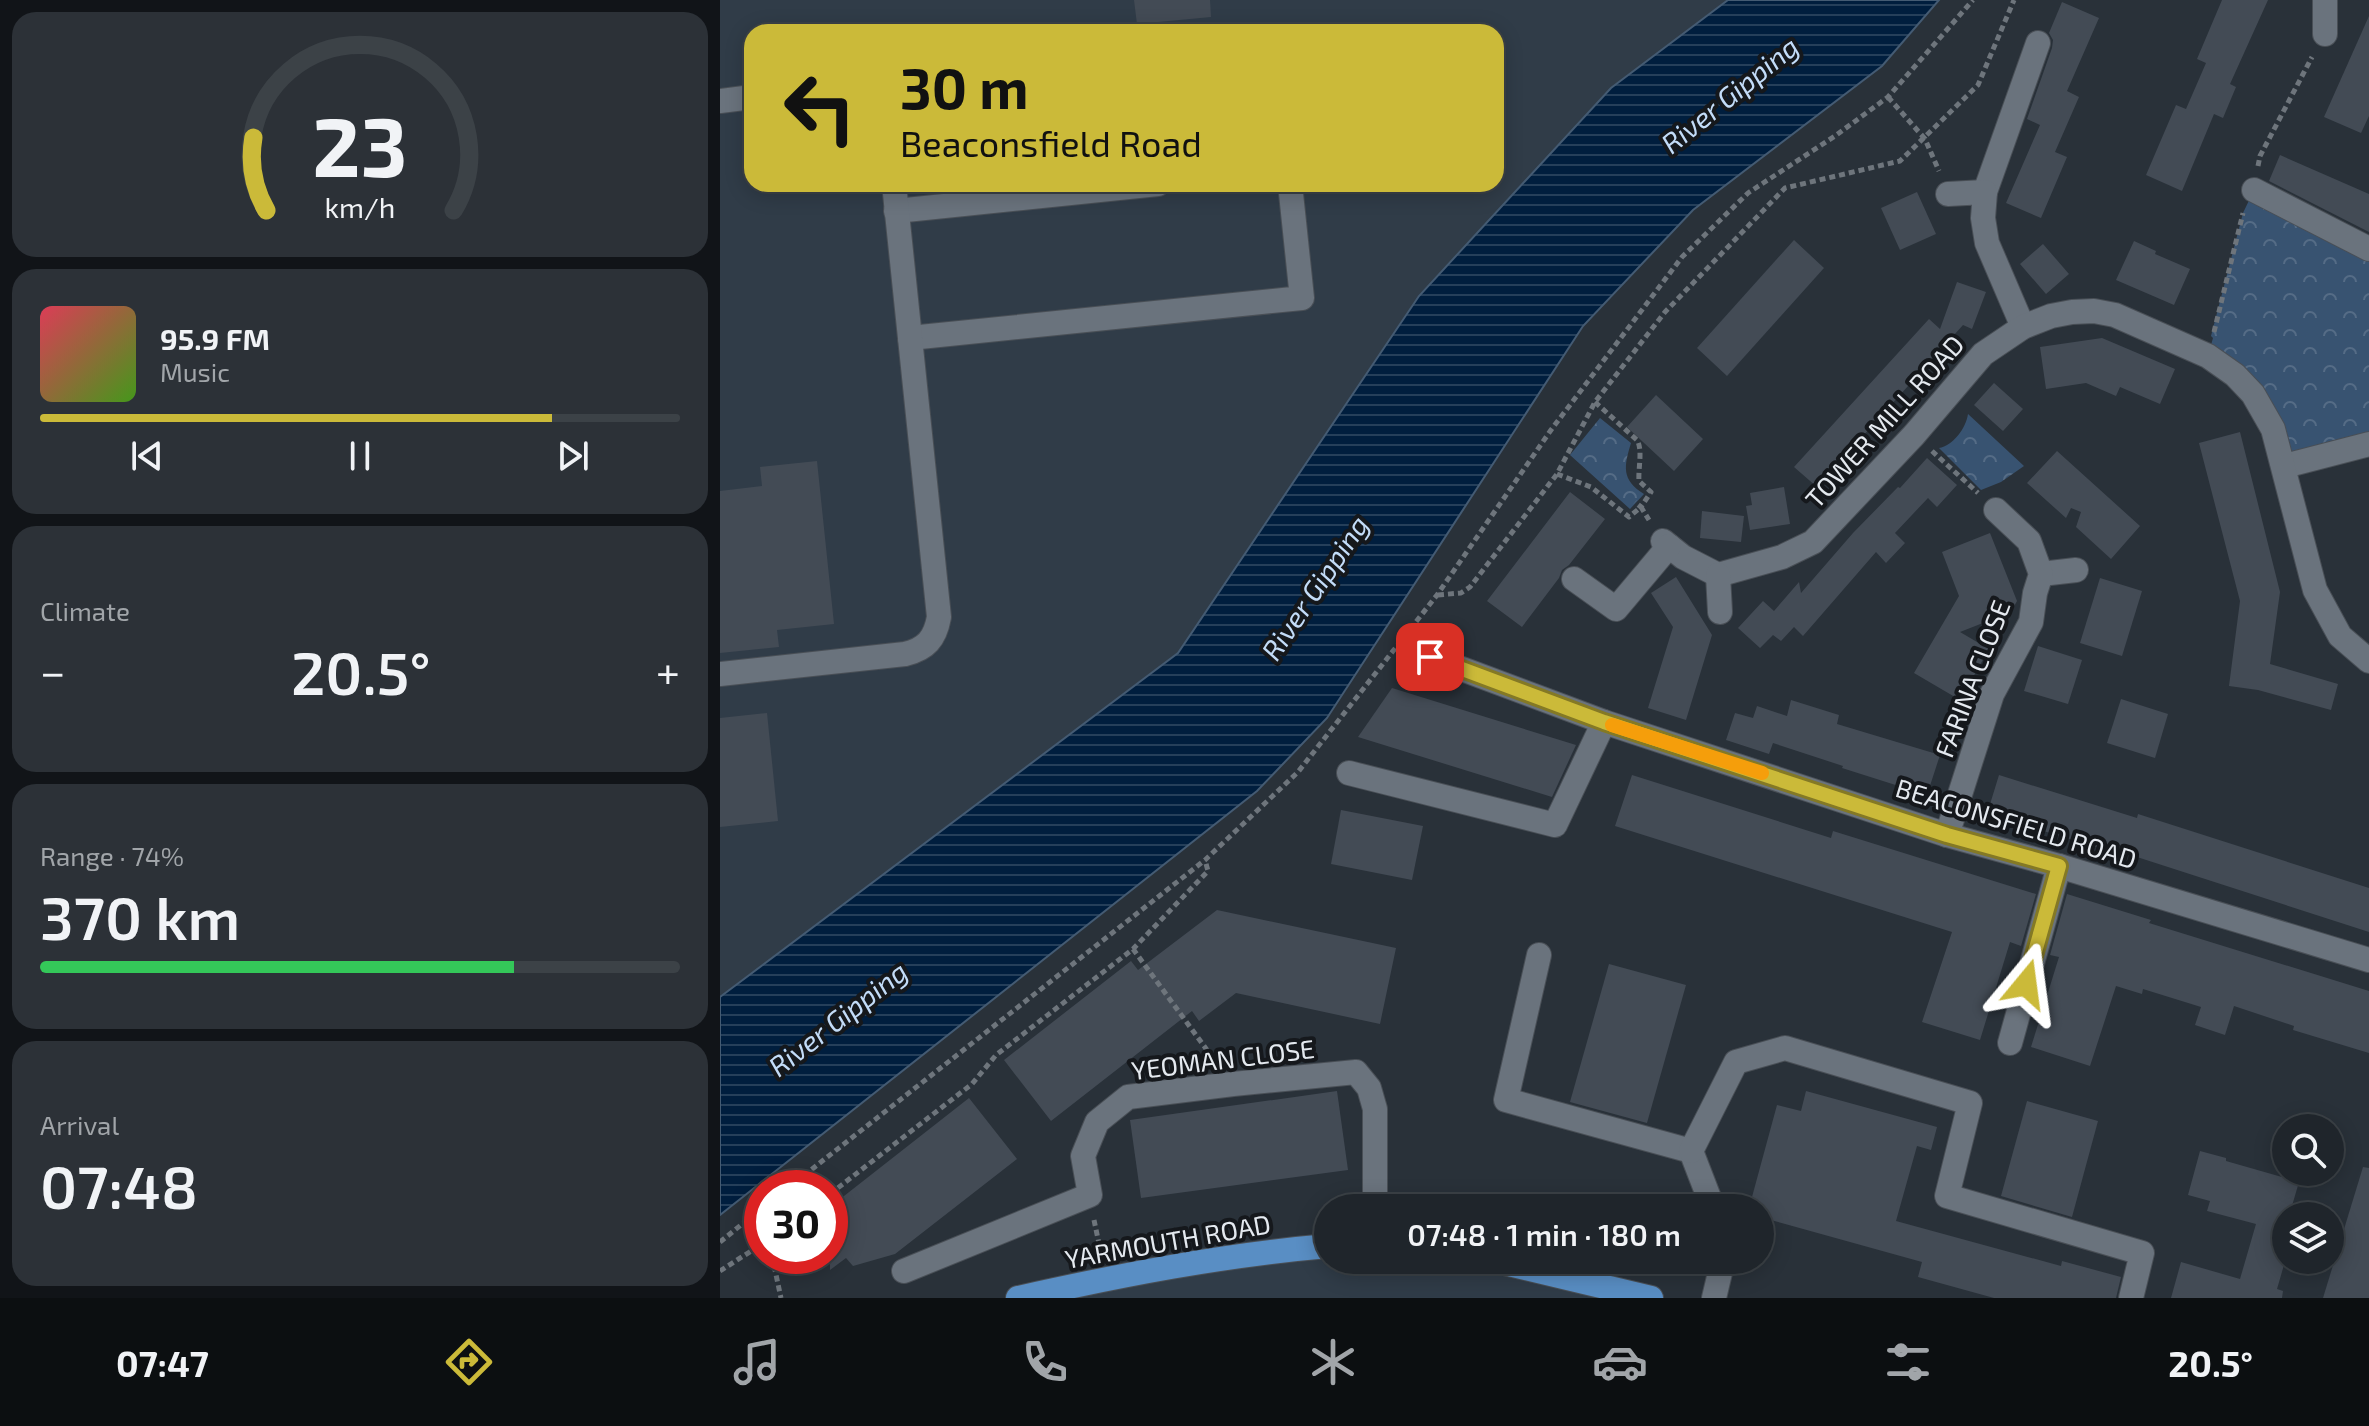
<!DOCTYPE html>
<meta charset="utf-8">
<style>
body{margin:0;font-family:"Exo 2",sans-serif;background:#2c3137;color:#f1f3f6;height:100vh;display:flex;flex-direction:column;font-size:30px;white-space:nowrap}
*{box-sizing:border-box;margin:0}
p{font-size:26px;color:#a1a5a9}
.icon{flex:none;width:44px;height:44px;fill:none;stroke:currentColor;stroke-width:2;stroke-linecap:round;stroke-linejoin:round}
.map{position:relative;flex:1;overflow:hidden}
.panel{display:flex;flex-direction:column;gap:12px;padding:12px;background:#111418;width:720px}
.panel>*{flex:none}
.hud{position:absolute;left:24px;top:24px;width:760px;height:168px;border-radius:24px;box-shadow:0 4px 20px #0003,0 0 0 2px #3c4247;background:#cbba39;color:#111;overflow:hidden}
.controls{position:absolute;left:1552px;top:1114px;display:grid;gap:16px}
.controls a{display:grid;place-items:center;width:72px;height:72px;border-radius:50%;background:#1f252b;box-shadow:0 4px 20px #0003,0 0 0 2px #3c4247;font-size:40px}
.speed{position:absolute;left:24px;top:1170px;display:flex;gap:16px;font-size:40px;font-weight:700;text-align:center}
.speed>*{display:grid;place-content:center;width:104px;height:104px;border-radius:50%;background:#1f252b;box-shadow:0 4px 20px #0003,0 0 0 2px #3c4247;line-height:1}
.speed .limit{border:12px solid #d22;background:#fff;color:#111}
.pin{position:absolute;display:grid;place-items:center;width:68px;height:68px;color:#fff;margin:-34px;border-radius:16px;box-shadow:0 4px 12px #0006}
.me{position:absolute;width:88px;margin:-44px;rotate:16deg;stroke-linejoin:round;filter:drop-shadow(0 0 6px #0008)}
.turn{display:flex;align-items:center;gap:28px;height:168px;padding:0 24px;font-size:36px}
.turn .icon{width:104px;height:104px;stroke-width:2.5}
.turn b{display:block;font-size:56px;line-height:68px}
.big{font-size:60px;font-weight:600;line-height:1.1}
.panel .tile{flex:1;display:flex;flex-direction:column;justify-content:center;gap:12px;min-width:0;padding:0 28px;border-radius:24px;background:#2c3137}
.panel .dial{align-items:center;gap:0}
.dial svg{height:208px;overflow:visible;fill:none;stroke:#3c4247;stroke-width:7;stroke-linecap:round;text-anchor:middle}
.dial text{fill:#f1f3f6;stroke:none}
.song{display:flex;align-items:center;gap:24px}
.cover{width:96px;height:96px;border-radius:12px;background:linear-gradient(135deg,hsl(350 70% 55%),hsl(100 70% 35%))}
.played{height:8px;border-radius:4px;background:linear-gradient(90deg,#cbba39 80%,#3c4247 80%)}
.keys{display:flex;justify-content:space-around;direction:ltr}
.heat{display:flex;justify-content:space-between;align-items:center;font-size:44px;direction:ltr}
.charge{height:12px;border-radius:6px;background:linear-gradient(90deg,#34c759 74%,#3c4247 0)}
.trip{position:absolute;left:594px;top:1194px;width:460px;height:80px;border-radius:40px;background:#1f252b;box-shadow:0 4px 20px #0003,0 0 0 2px #3c4247;font-weight:600;line-height:80px;text-align:center}
.dock{display:flex;height:128px;justify-content:space-around;align-items:center;background:#0c0f11;color:#a1a5a9}
.dock .icon{width:56px;height:56px}
.dock .current{color:#cbba39}
.dock b{font-size:36px;color:#f1f3f6}
main{display:flex;flex:1;min-height:0}
.map>svg:first-child{display:block}
.built{fill:#303c48;fill-rule:evenodd}
.park{fill:url(#park-crowns)}
.water{fill:url(#water-rules);stroke:#445b73;stroke-width:2}
.building{fill:#434b55}
.lines{fill:none;stroke-linecap:round;stroke-linejoin:round}
.minor-casing{stroke:#494f56;stroke-width:26}
.major-casing{stroke:#494f56;stroke-width:26}
.path{stroke:#6e757c;stroke-width:5;stroke-dasharray:6 4;stroke-linecap:butt}
.minor{stroke:#6a737d;stroke-width:24}
.major{stroke:#598ec4;stroke-width:24}
.route-casing{stroke:#847925;stroke-width:20}
.route{stroke:#cbba39;stroke-width:14}
.slow{stroke:#f59e0b;stroke-width:14}
.labels{text-anchor:middle;stroke-width:8;stroke-linejoin:round;paint-order:stroke}
.street-label{font-size:26px;fill:#e4e9ef;stroke:#15181c}
.water-label{font-size:28px;font-style:italic;fill:#c3dcf8;stroke:#15181c}
</style>
<main>
<section class="panel">
<div class="tile dial"><svg viewBox="0 0 100 80">
<path d="M14 69A42 42 0 1 1 86 69"/>
<path d="M14 69A42 42 0 0 1 9 41" stroke="#cbba39"/>
<text x="50" y="56" font-size="32" font-weight="700">23</text>
<text x="50" y="72" font-size="11">km/h</text>
</svg></div>
<div class="tile">
<div class="song"><i class="cover"></i><div><b>95.9 FM</b><p>Music</p></div></div>
<div class="played"></div>
<div class="keys"><svg class="icon" aria-label="previous" viewBox="0 0 24 24"><path d="M18 5L8 12l10 7zM5 5v14"/></svg><svg class="icon" aria-label="pause" viewBox="0 0 24 24"><path d="M8 5v14M16 5v14"/></svg><svg class="icon" aria-label="next" viewBox="0 0 24 24"><path d="M6 5l10 7-10 7zM19 5v14"/></svg></div>
</div>
<div class="tile"><p>Climate</p>
<div class="heat"><a>−</a><b class="big">20.5°</b><a>+</a></div>
</div>
<div class="tile"><p>Range · 74%</p><b class="big">370 km</b><div class="charge"></div></div>
<div class="tile"><p>Arrival</p><b class="big">07:48</b></div>
</section>
<div class="map">
<svg width="1649" height="1298" viewBox="0 0 1649 1298">
<defs>
<pattern id="park-crowns" width="20" height="18" patternUnits="userSpaceOnUse" patternTransform="scale(2)"><rect width="20" height="18" fill="#385371"/><path d="M2 6a3 3 0 1 1 6 0M12 15a3 3 0 1 1 6 0" fill="none" stroke="#556c86"/></pattern>
<pattern id="water-rules" width="6" height="5" patternUnits="userSpaceOnUse" patternTransform="scale(2)"><rect width="6" height="5" fill="#001e3e"/><path d="M0 2.5h6" fill="none" stroke="#253f5a"/></pattern>
</defs>
<rect width="100%" height="100%" fill="#293139"/>
<g class="built">
<path d="M0 0H1008L699 296 458 653 0 997ZM32 32H776V184H32Z"/>
<path d="M608 1246V1260H772L931 1298H298Z"/>
</g>
<g class="park">
<path d="M1534 190 1649 249V444L1565 466 1553 429 1488 356 1493 338 1491 336 1523 213Z"/>
<path d="M1248 414 1304 466 1281 482 1261 490 1219 448C1233 446 1246 428 1248 414Z"/>
<path d="M880 418 911 443C904 466 901 480 924 494L910 509 850 455Z"/>
</g>
<path class="water" d="M1008 0H1219L1162 66 973 210 863 326 607 718 537 791 0 1215V997L458 653 699 296 891 88Z"/>
<g class="building">
<path d="M414 0H490L491 17 417 24Z"/>
<path d="M1502 0H1548L1510 84 1516 87 1503 118 1494 114 1462 191 1426 175 1456 105 1466 109 1486 63 1477 59Z"/>
<path d="M1342 2 1379 18 1347 91 1359 97 1335 152 1347 157 1321 218 1286 203 1320 125 1307 119 1332 48 1333 40 1329 33Z"/>
<path d="M1649 16V116L1641 133 1604 117Z"/>
<path d="M1560 155 1649 194V232L1549 181Z"/>
<path d="M1197 192 1216 234 1180 250 1161 208Z"/>
<path d="M1074 240 1104 268 1007 376 977 348Z"/>
<path d="M1414 241 1436 251 1435 254 1470 269 1454 305 1396 280Z"/>
<path d="M1323 244 1349 274 1326 294 1300 264Z"/>
<path d="M1237 282 1266 292 1252 329 1243 325 1097 487 1074 467 1209 319 1220 329Z"/>
<path d="M1382 338 1455 369 1440 404 1400 387 1396 396 1366 383 1326 389 1320 347Z"/>
<path d="M1274 383 1303 409 1283 431 1254 405Z"/>
<path d="M936 395 983 439 954 471 907 427Z"/>
<path d="M1520 432 1560 592 1550 664 1618 684 1611 710 1538 690 1509 686 1520 601 1479 443Z"/>
<path d="M1337 451 1420 526 1391 559 1356 527 1361 512 1351 508 1346 518 1307 483Z"/>
<path d="M1207 458 1237 485 1217 507 1208 498 1175 533 1185 543 1166 563 1156 552 1083 636 1074 627 1061 641 1053 635 1040 648 1018 628 1043 601 1054 611 1079 582 1081 593 1133 533 1178 487 1180 488Z"/>
<path d="M97 461 114 624 57 630 59 647 0 653V491L42 486 40 467Z"/>
<path d="M1064 487 1070 524 1030 530 1026 506 1032 505 1030 493Z"/>
<path d="M850 492 885 519 849 565 842 570 839 578 802 627 767 601Z"/>
<path d="M982 511 1024 516 1021 542 980 538Z"/>
<path d="M1270 533 1297 601 1291 612 1240 632 1269 649 1240 700 1194 673 1239 596 1222 552Z"/>
<path d="M956 577 992 635 966 720 928 708 953 627 931 593Z"/>
<path d="M1380 578 1422 591 1402 656 1360 643Z"/>
<path d="M1318 646 1362 660 1348 704 1304 691Z"/>
<path d="M672 688 856 745 832 797 638 737Z"/>
<path d="M1401 699 1448 714 1435 758 1387 743Z"/>
<path d="M1071 700 1119 715 1117 724 1220 755 1207 795 1122 768 1123 766 1053 743 1049 754 1006 740 1015 713 1033 718 1037 706 1067 716Z"/>
<path d="M47 713 58 821 0 827V718Z"/>
<path d="M912 775 1111 838 1113 831 1316 894 1301 946 1290 942 1260 1040 1202 1022 1232 932 895 826Z"/>
<path d="M1279 775 1417 818 1418 814 1649 888V932L1386 847V850L1267 814Z"/>
<path d="M621 810 703 826 692 880 611 864Z"/>
<path d="M1347 894 1431 920 1429 923 1649 991V1053L1573 1030 1574 1026 1514 1006 1505 1035 1475 1025 1481 1007 1423 989 1422 994 1396 986 1370 1066 1311 1047 1339 957 1330 955Z"/>
<path d="M497 910 676 948 660 1024 516 993 479 1021 472 1011 331 1121 284 1060 411 961 418 970Z"/>
<path d="M889 964 966 985 927 1123 850 1102Z"/>
<path d="M617 1091 628 1170 421 1198 410 1120Z"/>
<path d="M1086 1091 1217 1127 1211 1150 1197 1146 1176 1221 1341 1266 1342 1261 1401 1277 1396 1298H1274L1198 1277 1202 1262 1040 1217V1208H1029L1057 1105 1081 1111Z"/>
<path d="M249 1098 297 1159 175 1254 133 1266 126 1258 110 1270V1207Z"/>
<path d="M1307 1101 1378 1121 1352 1217 1281 1196Z"/>
<path d="M1480 1151 1506 1158V1161L1579 1182 1569 1216H1566V1258L1557 1289 1563 1291 1562 1298H1451L1461 1262 1520 1279 1536 1224 1487 1211 1490 1201 1468 1195Z"/>
<path d="M1643 1167 1649 1168V1298H1603Z"/>
</g>
<g class="lines">
<g class="minor-casing">
<g id="minor">
<path d="M1605 0V34"/>
<path d="M0 101 32 97"/>
<path d="M1534 190 1649 249"/>
<path d="M1265 192 1318 43"/>
<path d="M1228 194 1265 192 1263 218 1267 243 1303 327"/>
<path d="M176 211 438 184"/>
<path d="M190 338 582 298 570 184"/>
<path d="M1565 466 1649 444"/>
<path d="M943 541 963 557 998 575 1062 557 1093 542 1194 435 1263 354 1303 327 1331 316 1352 312 1374 311 1395 315 1488 356 1515 375 1533 394 1553 429 1595 590 1620 636 1649 661"/>
<path d="M1321 574 1356 570"/>
<path d="M998 575 1000 612"/>
<path d="M854 579 896 609 949 546"/>
<path d="M710 657 884 722 1227 835 1339 866 1649 960"/>
<path d="M0 674 185 654C206 649 215 639 219 617L174 184"/>
<path d="M629 773 835 825 884 722"/>
<path d="M1227 835 1272 694 1311 622 1315 593 1321 574 1309 541 1276 510"/>
<path d="M819 955 786 1100 971 1151 993 1208"/>
<path d="M1290 1043 1339 866"/>
<path d="M971 1151 1016 1062 1065 1048 1250 1103 1227 1196 1422 1253 1411 1298"/>
<path d="M184 1271 370 1195 363 1156 377 1122 408 1097 513 1084 636 1072 649 1088 655 1109V1208"/>
<path d="M994 1298 1003 1260"/>
</g>
</g>
<g class="major-casing">
<g id="major">
<path d="M772 1260 931 1298"/>
<path d="M298 1298C401 1275 503 1255 608 1246"/>
</g>
</g>
<g class="path">
<path d="M1168 97 1205 139 1219 171"/>
<path d="M1538 166 1540 156 1592 57"/>
<path d="M1494 332 1523 213"/>
<path d="M875 402 917 440C923 450 918 468 919 481L931 492 921 507 915 502"/>
<path d="M1212 451 1258 493"/>
<path d="M837 474 871 487 909 517 921 507 929 520"/>
<path d="M718 595 741 593 750 587 837 474 875 402 945 312 1065 188 1180 161 1258 85 1294 0"/>
<path d="M413 949 495 1061"/>
<path d="M68 1188 485 860 578 772 717 595 831 430 962 257 1028 193 1115 136 1168 97 1253 0"/>
<path d="M110 1194 252 1084 276 1055 413 949 488 871 485 860"/>
<path d="M374 1220 381 1253"/>
<path d="M0 1242 42 1208"/>
<path d="M52 1256 61 1298"/>
<path d="M0 1271 42 1244"/>
</g>
<use href="#minor" class="minor"/>
<use href="#major" class="major"/>
</g>
<g class="lines">
<g class="route-casing">
<path id="route" d="M710 657 884 722 1227 835 1339 866 1306 984"/>
</g>
<use href="#route" class="route"/>
<path class="slow" d="M892 725 1042 773"/>
</g>
<g class="labels">
<g class="street-label">
<text transform="translate(1165 422) rotate(-48)" y="9">TOWER MILL ROAD</text>
<text transform="translate(1253 679) rotate(-69)" y="9">FARINA CLOSE</text>
<text transform="translate(1296 824) rotate(17)" y="9">BEACONSFIELD ROAD</text>
<text transform="translate(503 1060) rotate(-7)" y="9">YEOMAN CLOSE</text>
<text transform="translate(448 1242) rotate(-10)" y="9">YARMOUTH ROAD</text>
</g>
<g class="water-label">
<text transform="translate(1010 95) rotate(-39)" y="10">River Gipping</text>
<text transform="translate(595 588) rotate(-56)" y="10">River Gipping</text>
<text transform="translate(118 1019) rotate(-38)" y="10">River Gipping</text>
</g>
</g>
</svg>
<div class="controls">
<a><svg class="icon" aria-label="search" viewBox="0 0 24 24"><circle cx="10" cy="10" r="6"/><path d="M15 15l6 6"/></svg></a>
<a><svg class="icon" aria-label="layers" viewBox="0 0 24 24"><path d="M12 4l9 5-9 5-9-5zM3 14l9 5 9-5"/></svg></a>
</div>
<div class="speed"><div class="limit">30</div></div>
<div class="pin" style="left:710px;top:657px;background:#d93025"><svg class="icon" aria-label="arrive" viewBox="0 0 24 24"><path d="M6 21V4h12l-3 4 3 4H6"/></svg></div>
<svg class="me" style="left:1306px;top:984px" viewBox="-20 -20 40 40"><path d="M0-17L14 15 0 8-14 15z" fill="#cbba39" stroke="#fff" stroke-width="4"/></svg>
<div class="trip">07:48 · 1 min · 180 m</div>
<div class="hud">
<div class="turn"><svg class="icon" aria-label="left" viewBox="0 0 24 24"><path d="M17 20v-9H6M10 6l-5 5 5 5"/></svg><div><b>30 m</b>Beaconsfield Road</div></div>
</div>
</div>
</main>
<nav class="dock">
<b>07:47</b>
<svg class="icon current" aria-label="directions" viewBox="0 0 24 24"><path d="M12 3l9 9-9 9-9-9zM9 14v-3h6M13 9l2 2-2 2"/></svg>
<svg class="icon" aria-label="music" viewBox="0 0 24 24"><path d="M9 18V5l10-2v13"/><circle cx="6" cy="18" r="3"/><circle cx="16" cy="16" r="3"/></svg>
<svg class="icon" aria-label="phone" viewBox="0 0 24 24"><path d="M5 4h4l2 5-3 2q2 4 5 5l2-3 5 2v4C11 20 4 13 5 4z"/></svg>
<svg class="icon" aria-label="climate" viewBox="0 0 24 24"><path d="M12 3v18M4 7l16 10M4 17L20 7"/></svg>
<svg class="icon" aria-label="car" viewBox="0 0 24 24"><path d="M5 17H2v-5l4-1 3-4h7l3 4 3 1v5h-3M9 17h6M6 11h13"/><circle cx="7" cy="17" r="2"/><circle cx="17" cy="17" r="2"/></svg>
<svg class="icon" aria-label="filters" viewBox="0 0 24 24"><path d="M4 7h16M4 17h16"/><circle cx="9" cy="7" r="2"/><circle cx="15" cy="17" r="2"/></svg>
<b>20.5°</b>
</nav>
